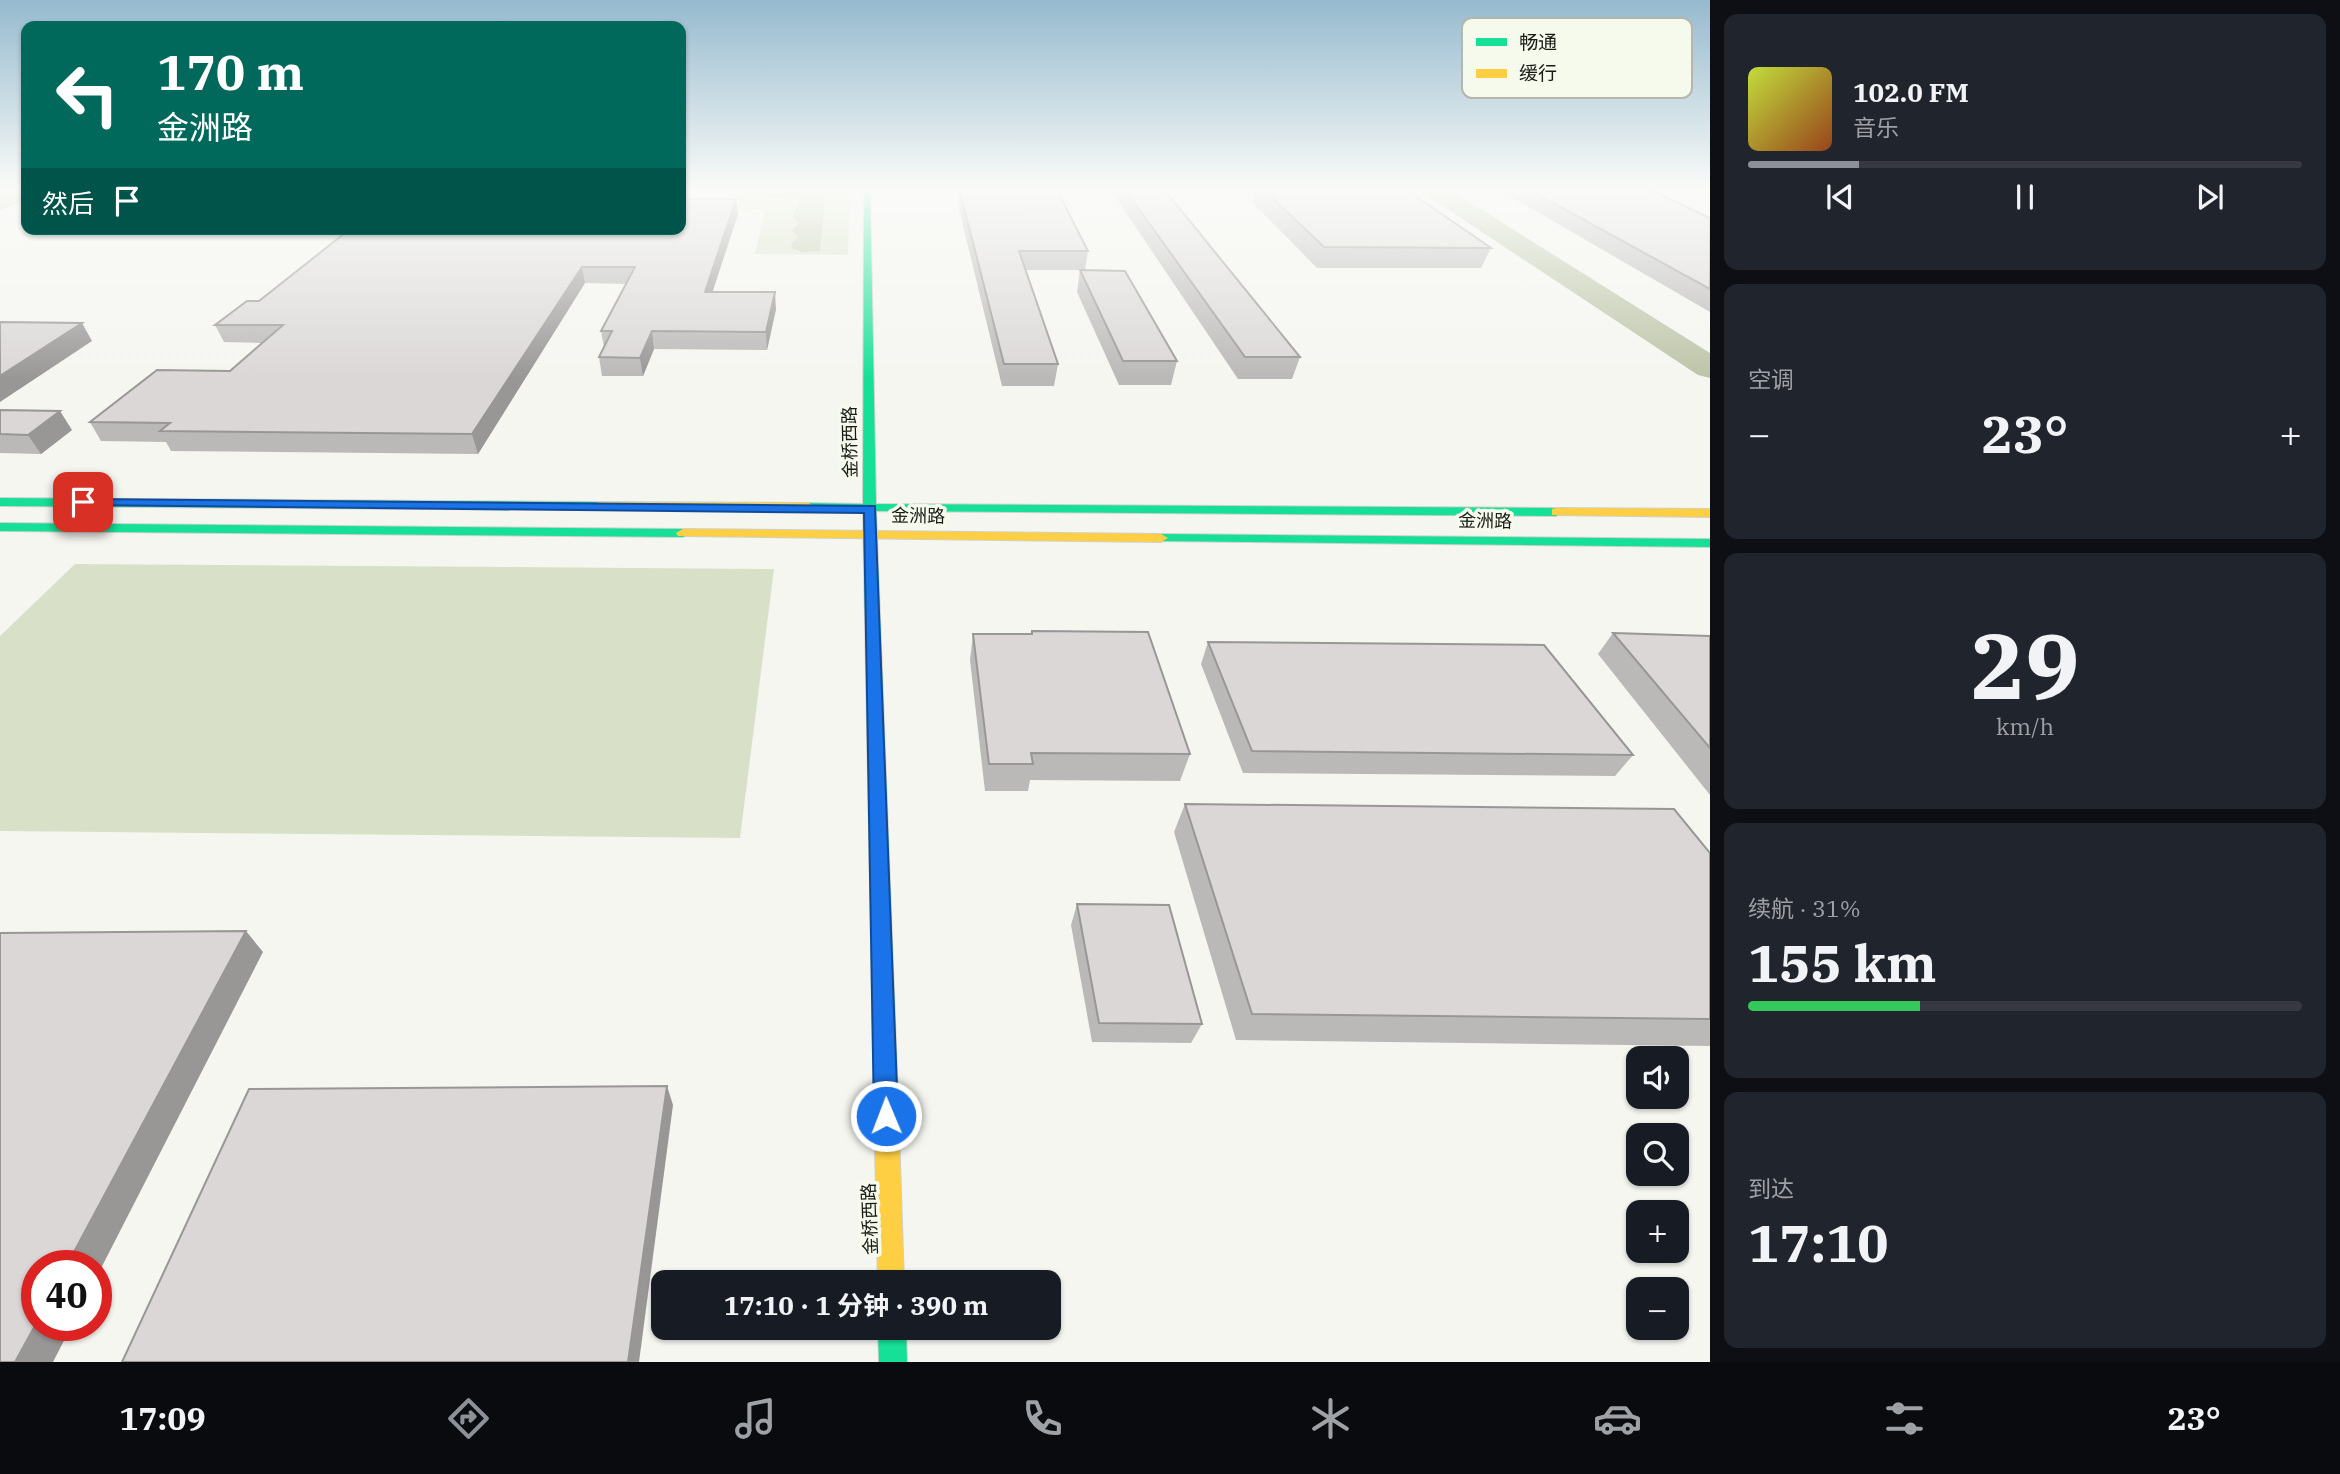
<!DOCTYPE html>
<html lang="zh">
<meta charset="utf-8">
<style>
body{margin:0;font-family:"IBM Plex Serif","Noto Sans SC",serif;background:#20242c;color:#f1f3f6;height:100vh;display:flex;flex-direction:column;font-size:26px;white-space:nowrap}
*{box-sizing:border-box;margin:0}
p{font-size:23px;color:#9ea1a6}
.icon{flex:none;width:38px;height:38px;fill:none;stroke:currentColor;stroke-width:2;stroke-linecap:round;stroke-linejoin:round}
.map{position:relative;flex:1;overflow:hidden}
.side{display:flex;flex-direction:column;gap:14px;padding:14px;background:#0d0f14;width:630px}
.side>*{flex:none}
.banner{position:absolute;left:21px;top:21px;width:665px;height:214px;border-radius:14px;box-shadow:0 2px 5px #0004;background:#00695c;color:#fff;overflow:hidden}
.tools{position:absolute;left:1626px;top:1046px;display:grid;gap:14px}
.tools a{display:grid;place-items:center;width:63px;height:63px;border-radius:14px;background:#171b24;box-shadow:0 2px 5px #0004;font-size:35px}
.speed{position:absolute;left:21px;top:1250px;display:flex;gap:14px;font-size:35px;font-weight:700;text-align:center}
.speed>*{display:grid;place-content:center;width:91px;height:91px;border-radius:50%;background:#171b24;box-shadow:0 2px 5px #0004;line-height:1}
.speed .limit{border:10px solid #d22;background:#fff;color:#111}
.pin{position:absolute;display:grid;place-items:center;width:60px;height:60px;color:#fff;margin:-30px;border-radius:14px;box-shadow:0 4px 10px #0006}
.me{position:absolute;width:77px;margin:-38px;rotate:359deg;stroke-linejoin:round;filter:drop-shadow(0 0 5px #0008)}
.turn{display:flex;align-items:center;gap:24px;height:147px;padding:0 21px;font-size:32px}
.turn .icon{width:91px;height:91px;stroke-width:2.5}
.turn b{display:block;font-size:49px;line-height:60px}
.then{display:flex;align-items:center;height:66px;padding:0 21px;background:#0003;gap:14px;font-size:26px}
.big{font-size:52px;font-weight:700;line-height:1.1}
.side .widget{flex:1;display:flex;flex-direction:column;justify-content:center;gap:10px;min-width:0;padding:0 24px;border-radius:14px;background:#20242c}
.side .dial{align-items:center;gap:0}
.dial b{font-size:91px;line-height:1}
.song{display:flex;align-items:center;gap:21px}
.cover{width:84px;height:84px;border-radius:10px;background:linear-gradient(135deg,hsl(70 70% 55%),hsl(20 70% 35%))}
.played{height:7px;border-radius:4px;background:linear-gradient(90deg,#8c9099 20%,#363941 20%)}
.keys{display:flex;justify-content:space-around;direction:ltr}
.heat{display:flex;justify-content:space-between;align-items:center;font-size:38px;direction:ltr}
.charge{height:10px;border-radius:5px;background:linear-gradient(90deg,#34c759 31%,#363941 0)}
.trip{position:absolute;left:651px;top:1270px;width:410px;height:70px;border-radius:14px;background:#171b24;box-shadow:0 2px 5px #0004;font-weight:700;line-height:70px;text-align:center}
.dock{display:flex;height:112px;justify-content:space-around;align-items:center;background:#090b0e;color:#9ea1a6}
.dock .icon{width:49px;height:49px}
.dock .selected{color:#8c9099}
.dock b{font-size:32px;color:#f1f3f6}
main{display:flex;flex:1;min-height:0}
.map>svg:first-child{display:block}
.green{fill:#d9e0c8}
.water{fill:#bcc4a7}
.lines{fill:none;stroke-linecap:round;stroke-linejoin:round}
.river{fill:#bcc4a7;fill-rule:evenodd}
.fast-casing{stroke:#cfd1cb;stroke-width:2}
.slow-casing{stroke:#cfd1cb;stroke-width:2}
.fast{fill:#16e098;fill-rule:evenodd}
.slow{fill:#ffcf43;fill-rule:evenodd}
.wall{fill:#bbb9b8}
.shaded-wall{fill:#999696}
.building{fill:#dad7d6;stroke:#999696;stroke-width:2}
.route{fill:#1a73e8;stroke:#114b97;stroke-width:2}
.labels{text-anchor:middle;stroke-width:7;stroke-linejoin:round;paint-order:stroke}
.street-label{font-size:18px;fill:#181a15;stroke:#f6faec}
.key{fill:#f6faec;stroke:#b3b7ac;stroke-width:2}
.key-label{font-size:19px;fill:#181a15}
</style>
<main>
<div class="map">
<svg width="1710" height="1362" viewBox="0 0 1710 1362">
<rect width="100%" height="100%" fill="#f5f6f0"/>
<g class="green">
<path d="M737 188H850L848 255 755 254 765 209 734 210 740 194C759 194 781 196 800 199L798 207V238L791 243 795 251 802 252 826 189Z"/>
<path d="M75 564 774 569 740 838 0 831V636Z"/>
</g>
<path class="water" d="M736 189H826L820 251 802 252 792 249 791 243 798 238 792 230 799 223 793 217 800 199 770 198 763 194H735Z"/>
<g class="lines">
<g class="river">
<path d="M16 188H26V200L0 210V195Z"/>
<path d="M1420 188H1447L1710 353V378L1698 375 1423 193Z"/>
</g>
<g class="fast-casing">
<g id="fast">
<path d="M864 188H870L876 504 1556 508 1562 512 1556 516 876 511 898 1100 894 1108 886 1112 878 1108 874 1100 863 511H809L803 507 809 503 863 504Z"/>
<path d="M0 498 598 502 604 506 598 510 0 506Z"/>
<path d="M0 523 683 529 690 533 683 537 0 531Z"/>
<path d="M1161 534 1710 539V547L1156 541 1154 538Z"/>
<path d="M878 1328H906L907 1362H879Z"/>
</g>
</g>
<g class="slow-casing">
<g id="slow">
<path d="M598 502 809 503 815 507 809 511 594 509 592 506Z"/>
<path d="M1556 508 1710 509V517L1552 515V509Z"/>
<path d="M683 529 1161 534 1168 538 1161 542 678 536 676 533Z"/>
<path d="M886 1088 894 1092 898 1100 904 1283H878L874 1100 878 1092Z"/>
</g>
</g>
<use href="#fast" class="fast"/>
<use href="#slow" class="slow"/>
</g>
<g class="wall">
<path d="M959 188H1163L1300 357 1292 379H1238L1110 189H1057L1088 251 1085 270H1026L1058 364 1054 386H1002L958 205Z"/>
<path d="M1256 188H1404L1491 248 1481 268H1317L1252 202Z"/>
<path d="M1496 188H1647L1710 218V312Z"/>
<path d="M736 199 738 214 712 292 776 309 767 350 654 349 643 376H602L599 357 604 347 601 331 627 284 585 283 478 454 171 451 166 442 101 441 90 422 230 371 263 343 224 342 215 325 259 301Z"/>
<path d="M1080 270 1177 361 1171 385H1119L1077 292Z"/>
<path d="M0 410 72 430 41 454 0 453Z"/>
<path d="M1032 631 1190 754 1180 781 1030 780 1028 791H985L970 660 973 634H1031Z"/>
<path d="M1613 633 1710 636V795L1598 654Z"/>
<path d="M1208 642 1633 755 1615 776 1243 773 1201 664Z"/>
<path d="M1185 804 1710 853V1046L1236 1040 1174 832Z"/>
<path d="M1077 904 1202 1024 1191 1043 1092 1042 1071 925Z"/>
</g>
<g class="shaded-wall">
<path d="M736 199 738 214 707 309 705 292Z"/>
<path d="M582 267 585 283 478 454 472 434Z"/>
<path d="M775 292 776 309 767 350 766 332Z"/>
<path d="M82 323 92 341 0 402V376Z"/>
<path d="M652 331 654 349 643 376 640 358Z"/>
<path d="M60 411 72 430 41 454 28 435Z"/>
<path d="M246 931 263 952 96 1278V1265H67Z"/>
<path d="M667 1086 673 1105 639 1362H628Z"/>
<path d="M37 1322V1325H72L53 1362H15Z"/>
</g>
<g class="building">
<path d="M959 188H1056L1088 251H1019L1058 364H1004Z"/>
<path d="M1124 188H1163L1300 357H1245Z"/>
<path d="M1262 188H1404L1491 248 1324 247Z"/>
<path d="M1526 188H1647L1710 218V289Z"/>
<path d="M681 199H736L705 292H775L766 332 652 331 640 358 599 357 612 331H601L635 267H582L472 434 160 431 170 423 90 422 157 370 230 371 283 325H215L247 301H259L350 229H681Z"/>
<path d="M1080 270 1125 271 1177 361H1123Z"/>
<path d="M0 322 82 323 0 376Z"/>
<path d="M0 410 60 411 28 435 0 434Z"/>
<path d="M1032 631 1148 632 1190 754 1031 753 1033 764H989L973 634H1032Z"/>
<path d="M1613 633 1710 636V748Z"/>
<path d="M1208 642 1544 645 1633 755 1252 751Z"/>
<path d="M1185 804 1674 809 1710 853V1019L1252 1014Z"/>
<path d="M1077 904 1169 905 1202 1024 1099 1023Z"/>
<path d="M246 931 67 1265H37V1322L15 1362H0V933Z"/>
<path d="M667 1086 628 1362H122L249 1089Z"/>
</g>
<linearGradient id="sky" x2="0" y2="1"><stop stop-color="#96bace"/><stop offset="0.5" stop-color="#fafbf8"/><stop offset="1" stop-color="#fafbf8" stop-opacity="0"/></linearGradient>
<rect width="1710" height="379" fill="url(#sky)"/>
<path class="route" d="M83 499 875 506 898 1116 895 1125 886 1128 878 1125 874 1116 864 513 79 505V500Z"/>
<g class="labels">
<g class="street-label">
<text transform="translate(850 442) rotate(-91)" y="6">金桥西路</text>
<text transform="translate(918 516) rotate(1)" y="6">金洲路</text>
<text transform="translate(1485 521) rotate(1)" y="6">金洲路</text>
<text transform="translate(870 1219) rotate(-92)" y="6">金桥西路</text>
</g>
</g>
<rect x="1462" y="18" width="230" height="80" rx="10" class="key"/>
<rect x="1476" y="38" width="31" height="8" fill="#16e098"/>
<rect x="1476" y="69" width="31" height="9" fill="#ffcf43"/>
<g class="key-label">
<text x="1519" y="49">畅通</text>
<text x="1519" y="80">缓行</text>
</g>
</svg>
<div class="tools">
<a><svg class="icon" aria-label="sound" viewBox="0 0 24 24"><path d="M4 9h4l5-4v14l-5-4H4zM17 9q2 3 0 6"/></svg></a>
<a><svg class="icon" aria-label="search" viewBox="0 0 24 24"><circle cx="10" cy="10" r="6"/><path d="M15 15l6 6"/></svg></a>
<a>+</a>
<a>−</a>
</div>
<div class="speed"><div class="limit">40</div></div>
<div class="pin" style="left:83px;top:502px;background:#d93025"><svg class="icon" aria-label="arrive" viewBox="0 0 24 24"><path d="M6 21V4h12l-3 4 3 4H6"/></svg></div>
<svg class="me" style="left:886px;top:1116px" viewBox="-20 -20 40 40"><circle r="17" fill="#1a73e8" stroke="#fff" stroke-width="3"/><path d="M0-11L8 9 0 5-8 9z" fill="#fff"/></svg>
<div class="trip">17:10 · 1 分钟 · 390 m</div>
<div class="banner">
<div class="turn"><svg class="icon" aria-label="left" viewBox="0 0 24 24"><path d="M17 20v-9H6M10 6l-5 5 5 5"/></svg><div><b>170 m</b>金洲路</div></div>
<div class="then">然后<svg class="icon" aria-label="arrive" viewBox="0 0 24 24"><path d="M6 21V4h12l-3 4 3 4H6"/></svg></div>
</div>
</div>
<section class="side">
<div class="widget">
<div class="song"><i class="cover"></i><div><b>102.0 FM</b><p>音乐</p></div></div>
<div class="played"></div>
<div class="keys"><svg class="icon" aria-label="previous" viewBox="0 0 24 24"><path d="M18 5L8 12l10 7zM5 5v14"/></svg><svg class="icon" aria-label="pause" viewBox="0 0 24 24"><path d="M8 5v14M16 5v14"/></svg><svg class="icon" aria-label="next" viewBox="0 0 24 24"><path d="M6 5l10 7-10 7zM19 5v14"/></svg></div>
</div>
<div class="widget"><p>空调</p>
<div class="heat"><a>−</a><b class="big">23°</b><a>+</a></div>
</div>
<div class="widget dial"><b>29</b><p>km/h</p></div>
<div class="widget"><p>续航 · 31%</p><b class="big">155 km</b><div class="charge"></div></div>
<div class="widget"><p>到达</p><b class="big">17:10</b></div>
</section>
</main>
<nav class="dock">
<b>17:09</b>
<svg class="icon selected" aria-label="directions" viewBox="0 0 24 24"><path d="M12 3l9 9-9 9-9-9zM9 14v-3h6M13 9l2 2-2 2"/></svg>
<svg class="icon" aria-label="music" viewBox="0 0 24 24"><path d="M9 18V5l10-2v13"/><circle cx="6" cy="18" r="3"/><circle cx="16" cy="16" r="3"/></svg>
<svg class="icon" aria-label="phone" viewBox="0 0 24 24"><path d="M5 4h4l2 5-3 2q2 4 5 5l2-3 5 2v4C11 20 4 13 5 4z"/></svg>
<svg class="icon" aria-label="climate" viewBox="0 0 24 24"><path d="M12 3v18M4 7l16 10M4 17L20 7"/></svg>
<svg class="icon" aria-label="car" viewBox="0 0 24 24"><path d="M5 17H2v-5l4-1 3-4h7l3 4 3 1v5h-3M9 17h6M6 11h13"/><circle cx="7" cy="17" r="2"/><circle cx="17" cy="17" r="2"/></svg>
<svg class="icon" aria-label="filters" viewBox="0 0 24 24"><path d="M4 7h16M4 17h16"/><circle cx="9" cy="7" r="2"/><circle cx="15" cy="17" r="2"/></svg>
<b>23°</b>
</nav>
